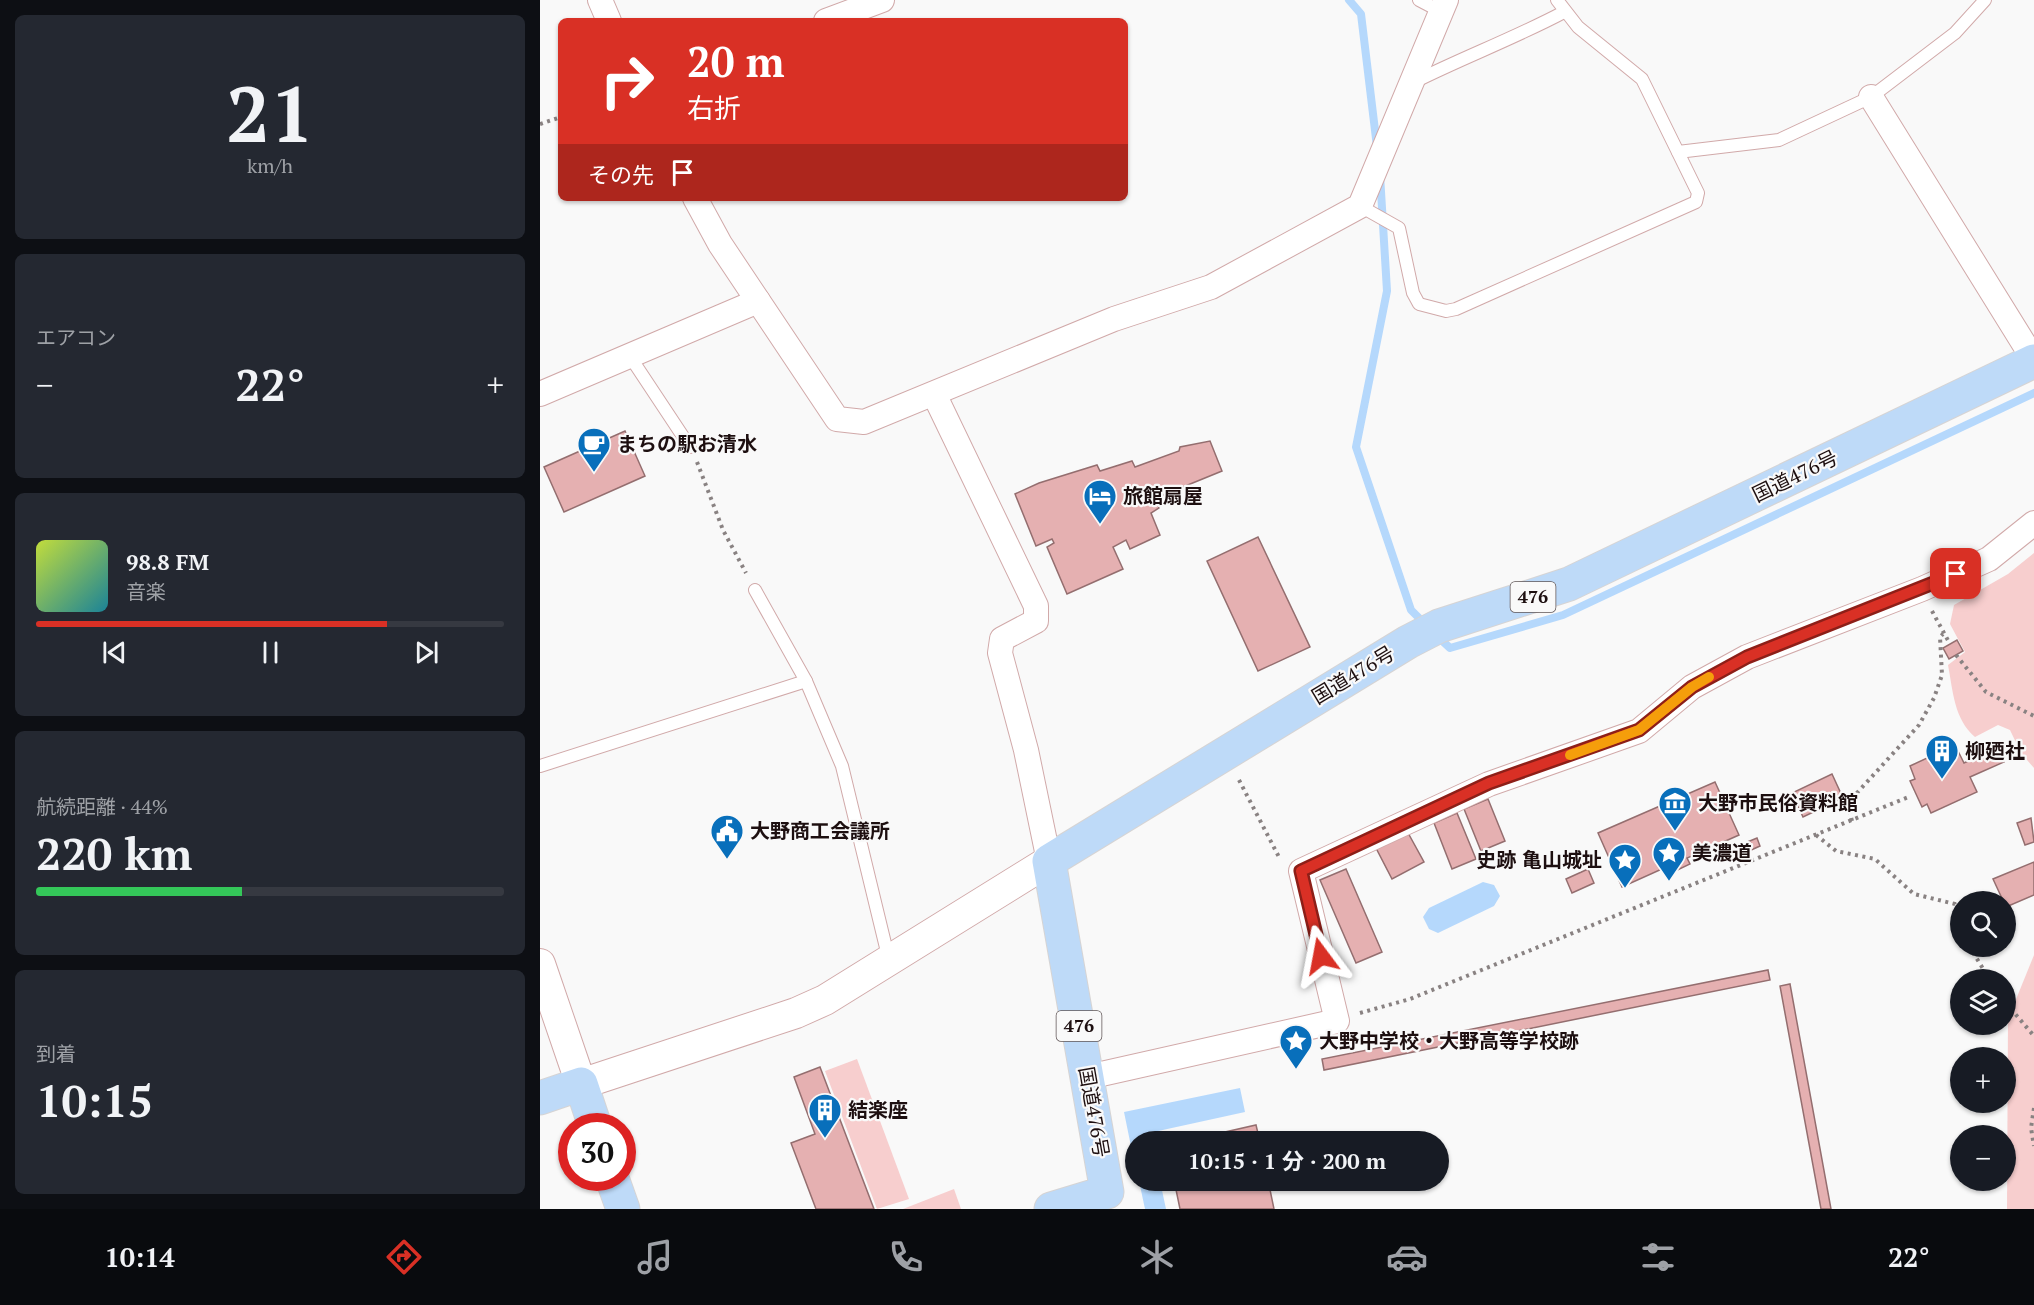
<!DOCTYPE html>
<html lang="ja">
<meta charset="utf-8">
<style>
body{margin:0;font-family:"PT Serif","Noto Sans JP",serif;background:#242831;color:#f1f3f6;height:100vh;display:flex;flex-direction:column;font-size:22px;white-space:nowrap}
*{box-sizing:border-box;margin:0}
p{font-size:20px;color:#9ea1a6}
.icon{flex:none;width:33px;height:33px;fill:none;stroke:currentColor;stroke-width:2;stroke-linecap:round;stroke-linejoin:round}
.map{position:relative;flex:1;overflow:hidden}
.side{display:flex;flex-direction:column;gap:15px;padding:15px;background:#0d0f14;width:540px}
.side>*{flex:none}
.banner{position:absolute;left:18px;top:18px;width:570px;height:183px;border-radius:9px;box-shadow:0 2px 4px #0004;background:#d93025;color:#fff;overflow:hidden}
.controls{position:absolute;left:1410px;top:891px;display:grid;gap:12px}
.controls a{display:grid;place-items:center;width:66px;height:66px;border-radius:50%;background:#171b24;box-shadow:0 2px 4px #0004;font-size:30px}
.speed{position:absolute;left:18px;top:1113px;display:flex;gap:12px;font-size:30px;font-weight:700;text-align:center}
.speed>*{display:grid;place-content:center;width:78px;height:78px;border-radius:50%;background:#171b24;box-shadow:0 2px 4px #0004;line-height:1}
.speed .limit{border:9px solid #d22;background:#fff;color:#111}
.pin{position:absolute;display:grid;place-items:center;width:51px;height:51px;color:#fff;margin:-26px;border-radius:12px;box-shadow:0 3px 9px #0006}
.me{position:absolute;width:66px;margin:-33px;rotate:347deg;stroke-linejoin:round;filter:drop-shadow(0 0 4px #0008)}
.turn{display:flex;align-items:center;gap:21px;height:126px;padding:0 30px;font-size:27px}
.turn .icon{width:78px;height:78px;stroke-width:2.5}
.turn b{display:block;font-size:42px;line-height:51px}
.then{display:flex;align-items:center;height:57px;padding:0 30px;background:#0003;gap:12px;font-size:22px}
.big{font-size:45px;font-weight:700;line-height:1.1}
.side .tile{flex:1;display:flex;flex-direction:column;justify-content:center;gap:9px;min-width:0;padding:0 21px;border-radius:9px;background:#242831}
.side .dial{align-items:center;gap:0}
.dial b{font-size:78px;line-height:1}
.song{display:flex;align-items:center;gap:18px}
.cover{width:72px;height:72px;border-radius:9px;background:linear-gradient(135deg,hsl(70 70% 55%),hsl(190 70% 35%))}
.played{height:6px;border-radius:3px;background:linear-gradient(90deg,#d93025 75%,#363941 75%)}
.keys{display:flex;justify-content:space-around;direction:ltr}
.heat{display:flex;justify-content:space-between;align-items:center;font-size:33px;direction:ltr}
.charge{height:9px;border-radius:4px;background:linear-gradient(90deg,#34c759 44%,#363941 0)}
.trip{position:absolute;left:585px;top:1131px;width:324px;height:60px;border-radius:30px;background:#171b24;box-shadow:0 2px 4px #0004;font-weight:700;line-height:60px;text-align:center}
.tab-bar{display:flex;height:96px;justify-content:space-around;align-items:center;background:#090b0e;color:#9ea1a6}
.tab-bar .icon{width:42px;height:42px}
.tab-bar .selected{color:#d93025}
.tab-bar b{font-size:27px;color:#f1f3f6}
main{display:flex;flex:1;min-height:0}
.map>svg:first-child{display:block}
.green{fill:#f7cece}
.water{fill:#b5d8fc}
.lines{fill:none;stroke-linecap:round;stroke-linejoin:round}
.stream{stroke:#b5d8fc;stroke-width:8}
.building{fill:#e5b0b1;stroke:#946e6f;stroke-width:1.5}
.service-casing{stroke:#d1a9a9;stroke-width:14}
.minor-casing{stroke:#d1a9a9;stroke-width:26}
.tertiary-casing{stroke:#d1a9a9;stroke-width:32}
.trunk-casing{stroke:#d6d4d4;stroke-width:35}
.path{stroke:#898282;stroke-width:4;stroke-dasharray:3 4.5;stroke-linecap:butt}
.service{stroke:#fff;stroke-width:12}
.minor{stroke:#fff;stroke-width:24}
.tertiary{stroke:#fff;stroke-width:30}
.trunk{stroke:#bedaf8;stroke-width:33}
.route-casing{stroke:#8d1f18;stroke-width:15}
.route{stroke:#d93025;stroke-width:10}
.slow{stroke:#f59e0b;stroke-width:10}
.labels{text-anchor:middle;stroke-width:4.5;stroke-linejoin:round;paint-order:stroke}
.shield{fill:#f9f9f9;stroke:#5f5556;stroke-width:1.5}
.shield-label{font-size:18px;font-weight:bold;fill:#1d0f10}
.poi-label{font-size:20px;font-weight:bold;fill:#1d0f10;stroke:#f9f9f9;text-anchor:start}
.street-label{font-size:20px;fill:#1d0f10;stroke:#f9f9f9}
</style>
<main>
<section class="side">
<div class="tile dial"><b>21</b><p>km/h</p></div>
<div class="tile"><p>エアコン</p>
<div class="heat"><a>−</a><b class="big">22°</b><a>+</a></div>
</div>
<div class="tile">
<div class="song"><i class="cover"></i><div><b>98.8 FM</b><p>音楽</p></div></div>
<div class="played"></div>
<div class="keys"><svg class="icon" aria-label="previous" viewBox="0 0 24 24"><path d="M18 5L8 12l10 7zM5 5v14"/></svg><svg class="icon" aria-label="pause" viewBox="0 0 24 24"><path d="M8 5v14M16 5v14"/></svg><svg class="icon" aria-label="next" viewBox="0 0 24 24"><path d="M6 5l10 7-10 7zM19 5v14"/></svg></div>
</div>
<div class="tile"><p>航続距離 · 44%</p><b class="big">220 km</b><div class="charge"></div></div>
<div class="tile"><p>到着</p><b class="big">10:15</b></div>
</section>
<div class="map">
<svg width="1494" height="1209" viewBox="0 0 1494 1209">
<rect width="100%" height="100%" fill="#f9f9f9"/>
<g class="green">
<path d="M1494 553V768L1481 753 1470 730 1458 725 1435 737C1414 719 1413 691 1408 665L1425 652 1410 624 1414 605 1468 574Z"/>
<path d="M1494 955V1209H1467L1468 1019Z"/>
<path d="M317 1059 369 1199 337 1209 285 1071Z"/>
<path d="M414 1189 421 1209H363Z"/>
</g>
<g class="water">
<path d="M943 882 954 885 960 896 954 906 898 933 889 929 883 917 889 908Z"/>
<path d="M700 1088 705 1112 609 1133 611 1141 596 1142 595 1166 584 1112Z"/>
<path d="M599 1181H620L626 1209H605Z"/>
</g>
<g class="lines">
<g class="stream">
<path d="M809 0 821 14 837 147"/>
<path d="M840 175 847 291 816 447 871 610 885 624"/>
<path d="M896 635 910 648 1023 615 1494 393"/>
</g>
</g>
<g class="building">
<path d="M85 431 105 476 24 512 4 467Z"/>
<path d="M670 441 682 471 616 498 619 508 611 513 620 535 590 549 586 540 573 547 583 569 527 594 507 547 514 543 512 539 496 546 475 494 499 483 557 465 560 471 592 461 595 467 639 451 640 447Z"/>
<path d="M718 537 770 647 718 671 667 561Z"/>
<path d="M1417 640 1423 651 1409 659 1403 648Z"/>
<path d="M1415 745 1424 763 1457 748 1464 762 1430 777 1437 792 1391 813 1387 804 1382 807 1370 781 1375 779 1370 766Z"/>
<path d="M1292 774 1303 798 1263 817 1252 793Z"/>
<path d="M1175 782 1199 835 1147 858 1150 864 1127 875 1124 868 1082 887 1058 833Z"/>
<path d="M948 799 965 841 941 851 924 809Z"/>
<path d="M917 813 936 859 912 869 894 823Z"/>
<path d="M1491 818 1494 842 1485 845 1477 823Z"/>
<path d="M867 831 884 862 852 879 836 848Z"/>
<path d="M1217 838 1220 846 1209 851 1205 843Z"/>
<path d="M1494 862V895L1466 907 1453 879Z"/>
<path d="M806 869 842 952 816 963 780 880Z"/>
<path d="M1048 869 1054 883 1032 893 1026 879Z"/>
<path d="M1228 970 1230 980 784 1070 782 1059Z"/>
<path d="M1250 984 1291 1209H1281L1240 986Z"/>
<path d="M280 1067 334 1209H276L251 1143 275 1134 254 1077Z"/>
<path d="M716 1125 720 1142H641Z"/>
<path d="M634 1180H728L734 1209H640Z"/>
</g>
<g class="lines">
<g class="service-casing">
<g id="service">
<path d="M879 0 900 11"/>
<path d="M874 82C924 57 975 38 1024 12"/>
<path d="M1138 152 1239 140 1331 97 1415 33 1445 0"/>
<path d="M820 206 859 228 873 293 879 304 906 311 916 309 1156 202 1158 193 1102 79 1038 27 1017 0"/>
<path d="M89 355 150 447"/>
<path d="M215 590 266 681"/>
<path d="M0 766 266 681 302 766 349 960"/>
</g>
</g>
<g class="minor-casing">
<g id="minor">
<path d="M60 0 69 21"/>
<path d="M286 21 342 0"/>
<path d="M1331 97 1494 360"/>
<path d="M155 198 180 244 297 419 324 422 574 319 671 287 820 206 906 0"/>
<path d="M0 394 218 301"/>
<path d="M394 394 496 606V621L462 639 460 653 486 750 509 861"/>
<path d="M548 1077 797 1021 761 871 949 784 1099 731 1152 687 1207 657 1382 589 1449 559 1494 523"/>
</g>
</g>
<g class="tertiary-casing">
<path id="tertiary" d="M0 964 41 1084 256 1013 285 1000 509 861"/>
</g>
<g class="trunk-casing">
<g id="trunk">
<path d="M0 1098 41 1084 55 1126"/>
<path d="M72 1178 83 1209"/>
<path d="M511 1209 567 1192 509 861 868 642 899 626 1029 584 1494 361"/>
</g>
</g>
<g class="path">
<path d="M0 124 21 117"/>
<path d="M157 462 183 530 206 573"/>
<path d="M1392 611 1410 644"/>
<path d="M1416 655 1446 692 1494 716"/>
<path d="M699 780 740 859"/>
<path d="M1312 821 1309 809 1316 794 1379 725 1394 698 1402 675 1400 637 1403 634"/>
<path d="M1276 835 1296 851 1335 859 1374 894 1415 904 1420 912"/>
<path d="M1429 946 1450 980"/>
<path d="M1466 1003 1494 1036"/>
<path d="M820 1013 870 999 1371 796"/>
<path d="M1494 1108 1491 1128 1494 1146"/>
</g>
<use href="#service" class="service"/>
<use href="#minor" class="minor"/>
<use href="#tertiary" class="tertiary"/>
<use href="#trunk" class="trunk"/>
</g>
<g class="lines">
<g class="route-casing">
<path id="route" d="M781 956 761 871 949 783 1099 730 1152 687 1207 657 1416 574"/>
</g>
<use href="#route" class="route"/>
<path class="slow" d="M1030 755 1099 730 1152 687 1169 677"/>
</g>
<defs>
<g id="cafe-pin" transform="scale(1.725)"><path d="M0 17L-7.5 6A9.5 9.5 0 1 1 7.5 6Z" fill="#086fbb" stroke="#f9f9f9"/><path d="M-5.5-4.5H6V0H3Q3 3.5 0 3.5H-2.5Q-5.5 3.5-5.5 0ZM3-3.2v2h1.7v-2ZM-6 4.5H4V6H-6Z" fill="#fff"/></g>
<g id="hotel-pin" transform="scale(1.725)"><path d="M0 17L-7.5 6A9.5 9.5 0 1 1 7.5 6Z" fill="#086fbb" stroke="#f9f9f9"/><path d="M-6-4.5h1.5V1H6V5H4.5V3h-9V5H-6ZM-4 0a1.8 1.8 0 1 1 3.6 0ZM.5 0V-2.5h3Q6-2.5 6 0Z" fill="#fff"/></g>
<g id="building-pin" transform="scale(1.725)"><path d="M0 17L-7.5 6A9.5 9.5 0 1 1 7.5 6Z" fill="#086fbb" stroke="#f9f9f9"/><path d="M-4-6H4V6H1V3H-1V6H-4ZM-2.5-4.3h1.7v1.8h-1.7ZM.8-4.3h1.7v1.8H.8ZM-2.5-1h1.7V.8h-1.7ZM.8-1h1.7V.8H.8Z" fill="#fff"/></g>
<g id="museum-pin" transform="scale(1.725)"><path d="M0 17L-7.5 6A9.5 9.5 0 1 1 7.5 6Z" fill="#086fbb" stroke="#f9f9f9"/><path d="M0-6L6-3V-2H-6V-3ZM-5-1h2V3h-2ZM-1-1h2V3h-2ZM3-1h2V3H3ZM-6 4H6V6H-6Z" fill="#fff"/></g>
<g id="civic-pin" transform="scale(1.725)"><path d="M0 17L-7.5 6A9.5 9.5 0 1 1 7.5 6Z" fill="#086fbb" stroke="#f9f9f9"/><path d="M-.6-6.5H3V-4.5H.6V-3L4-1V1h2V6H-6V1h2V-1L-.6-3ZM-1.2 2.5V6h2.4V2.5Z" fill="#fff"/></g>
<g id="sight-pin" transform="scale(1.725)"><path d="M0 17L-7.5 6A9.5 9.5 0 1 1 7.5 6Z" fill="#086fbb" stroke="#f9f9f9"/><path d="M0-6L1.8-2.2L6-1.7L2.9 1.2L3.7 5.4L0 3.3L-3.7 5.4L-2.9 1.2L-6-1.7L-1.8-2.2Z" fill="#fff"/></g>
</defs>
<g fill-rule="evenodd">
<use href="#cafe-pin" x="54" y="444"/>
<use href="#hotel-pin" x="560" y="496"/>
<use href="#building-pin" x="1402" y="751"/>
<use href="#museum-pin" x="1135" y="803"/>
<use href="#civic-pin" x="187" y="831"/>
<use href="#sight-pin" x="1129" y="853"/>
<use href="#sight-pin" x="1085" y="860"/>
<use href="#sight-pin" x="756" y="1041"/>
<use href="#building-pin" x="285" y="1110"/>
</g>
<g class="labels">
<g class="shield">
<rect x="970.5" y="582" width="45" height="30" rx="4.5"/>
<rect x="516.5" y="1011" width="45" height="30" rx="4.5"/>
</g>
<g class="shield-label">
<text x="993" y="603">476</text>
<text x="539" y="1032">476</text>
</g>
<g class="poi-label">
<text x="77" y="451">まちの駅お清水</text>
<text x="583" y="503">旅館扇屋</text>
<text x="1425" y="758">柳廼社</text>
<text x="1158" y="810">大野市民俗資料館</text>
<text x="210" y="838">大野商工会議所</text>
<text x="1152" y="860">美濃道</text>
<text x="1062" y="867" text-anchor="end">史跡 亀山城址</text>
<text x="779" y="1048">大野中学校・大野高等学校跡</text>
<text x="308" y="1117">結楽座</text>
</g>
<g class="street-label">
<text transform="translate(1255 476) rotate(-26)" y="7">国道476号</text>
<text transform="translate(813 675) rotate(-31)" y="7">国道476号</text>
<text transform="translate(554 1112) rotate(80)" y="7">国道476号</text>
</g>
</g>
</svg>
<div class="controls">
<a><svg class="icon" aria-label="search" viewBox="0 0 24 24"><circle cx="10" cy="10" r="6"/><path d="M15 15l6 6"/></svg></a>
<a><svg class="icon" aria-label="layers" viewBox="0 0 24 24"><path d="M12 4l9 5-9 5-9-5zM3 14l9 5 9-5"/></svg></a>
<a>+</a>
<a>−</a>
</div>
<div class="speed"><div class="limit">30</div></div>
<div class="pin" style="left:1416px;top:574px;background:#d93025"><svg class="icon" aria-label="arrive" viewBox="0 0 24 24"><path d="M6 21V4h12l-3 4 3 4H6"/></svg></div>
<svg class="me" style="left:781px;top:956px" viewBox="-20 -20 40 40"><path d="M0-17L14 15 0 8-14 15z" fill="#d93025" stroke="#fff" stroke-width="4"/></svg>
<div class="trip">10:15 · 1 分 · 200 m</div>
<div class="banner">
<div class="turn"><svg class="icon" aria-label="right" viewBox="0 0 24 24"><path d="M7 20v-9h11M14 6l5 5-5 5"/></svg><div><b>20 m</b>右折</div></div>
<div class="then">その先<svg class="icon" aria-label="arrive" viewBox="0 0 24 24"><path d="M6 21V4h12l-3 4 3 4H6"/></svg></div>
</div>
</div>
</main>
<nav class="tab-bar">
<b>10:14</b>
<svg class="icon selected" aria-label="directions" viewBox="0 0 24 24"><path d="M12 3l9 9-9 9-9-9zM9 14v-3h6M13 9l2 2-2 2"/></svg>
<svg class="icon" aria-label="music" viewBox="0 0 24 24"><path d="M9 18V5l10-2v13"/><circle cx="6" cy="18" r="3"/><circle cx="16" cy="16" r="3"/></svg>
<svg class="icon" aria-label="phone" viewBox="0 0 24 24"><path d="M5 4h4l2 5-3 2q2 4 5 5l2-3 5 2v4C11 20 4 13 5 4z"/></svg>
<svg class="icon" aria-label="climate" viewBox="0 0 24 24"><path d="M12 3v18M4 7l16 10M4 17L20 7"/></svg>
<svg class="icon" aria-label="car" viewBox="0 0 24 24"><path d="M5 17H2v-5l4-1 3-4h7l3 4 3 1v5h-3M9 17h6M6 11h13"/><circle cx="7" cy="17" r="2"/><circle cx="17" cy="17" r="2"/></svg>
<svg class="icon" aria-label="filters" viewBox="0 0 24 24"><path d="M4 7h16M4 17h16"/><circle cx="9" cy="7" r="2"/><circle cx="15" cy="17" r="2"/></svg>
<b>22°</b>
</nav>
